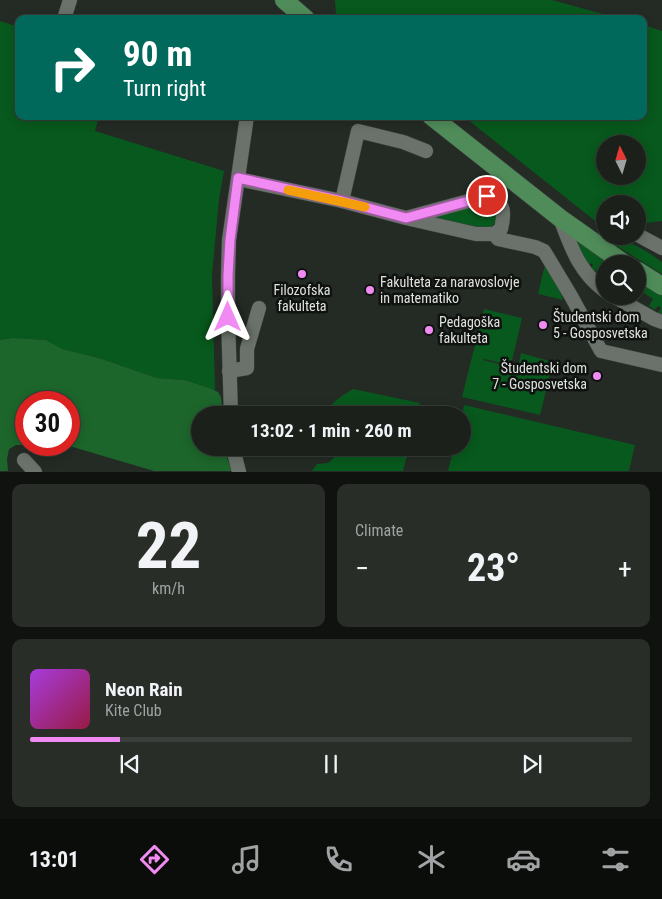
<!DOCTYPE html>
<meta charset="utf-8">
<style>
body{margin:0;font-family:"Roboto Condensed",sans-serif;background:#282d28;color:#f1f3f6;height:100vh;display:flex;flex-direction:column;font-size:19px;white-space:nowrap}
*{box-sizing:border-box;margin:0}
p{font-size:16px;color:#a0a3a3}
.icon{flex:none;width:28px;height:28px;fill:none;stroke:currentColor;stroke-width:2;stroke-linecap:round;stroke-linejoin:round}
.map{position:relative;height:472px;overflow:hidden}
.details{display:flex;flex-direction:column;gap:12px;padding:12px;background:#0f120f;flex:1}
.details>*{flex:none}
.guide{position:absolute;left:15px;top:15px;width:632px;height:105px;border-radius:10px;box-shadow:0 2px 12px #0003,0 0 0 1px #393e3a;background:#00695c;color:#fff;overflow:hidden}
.needle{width:32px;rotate:355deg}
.fabs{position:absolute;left:596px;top:135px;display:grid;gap:10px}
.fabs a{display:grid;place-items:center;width:50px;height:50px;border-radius:50%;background:#1b201b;box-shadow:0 2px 12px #0003,0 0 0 1px #393e3a;font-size:25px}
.speed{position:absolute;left:15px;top:391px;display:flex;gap:10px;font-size:25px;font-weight:700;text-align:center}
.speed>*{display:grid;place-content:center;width:65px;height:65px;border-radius:50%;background:#1b201b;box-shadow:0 2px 12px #0003,0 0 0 1px #393e3a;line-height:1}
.speed .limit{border:8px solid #d22;background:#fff;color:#111}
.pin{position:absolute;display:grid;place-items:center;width:42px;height:42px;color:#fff;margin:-21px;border:2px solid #fff;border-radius:50%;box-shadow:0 1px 5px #0007}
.me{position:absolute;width:55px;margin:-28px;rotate:0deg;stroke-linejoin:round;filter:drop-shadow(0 0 4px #0008)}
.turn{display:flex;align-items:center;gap:18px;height:105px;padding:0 25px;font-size:22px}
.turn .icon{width:65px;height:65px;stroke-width:2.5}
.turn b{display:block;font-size:35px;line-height:42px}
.big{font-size:38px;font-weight:700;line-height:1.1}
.details .card{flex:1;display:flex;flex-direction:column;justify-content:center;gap:8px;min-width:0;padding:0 18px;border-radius:10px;background:#282d28}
.details .dial{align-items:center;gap:0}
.dial b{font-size:65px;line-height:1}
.song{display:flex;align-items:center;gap:15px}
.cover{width:60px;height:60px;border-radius:8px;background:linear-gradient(135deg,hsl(280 70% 55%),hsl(340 70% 35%))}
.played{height:5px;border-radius:2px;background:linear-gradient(90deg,#f28af3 15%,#393e3a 15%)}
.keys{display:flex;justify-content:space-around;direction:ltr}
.heat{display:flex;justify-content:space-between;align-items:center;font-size:28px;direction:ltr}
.details .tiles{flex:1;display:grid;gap:12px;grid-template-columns:1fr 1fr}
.card:last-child{grid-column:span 2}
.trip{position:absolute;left:191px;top:406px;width:280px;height:50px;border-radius:25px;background:#1b201b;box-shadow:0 2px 12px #0003,0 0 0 1px #393e3a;font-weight:700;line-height:50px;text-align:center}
.tab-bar{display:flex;height:80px;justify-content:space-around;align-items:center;background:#0b0d0b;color:#a0a3a3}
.tab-bar .icon{width:35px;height:35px}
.tab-bar .selected{color:#f28af3}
.tab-bar b{font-size:22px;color:#f1f3f6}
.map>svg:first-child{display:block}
.green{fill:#08591d;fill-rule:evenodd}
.forest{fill:#1c662b}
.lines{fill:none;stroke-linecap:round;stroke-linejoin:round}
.minor-casing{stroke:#3f4540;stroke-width:15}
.major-casing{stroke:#3f4540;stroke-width:19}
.minor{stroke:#6a726b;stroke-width:14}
.major{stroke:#508c5a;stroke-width:18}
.route-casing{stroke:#9d5a9e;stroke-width:12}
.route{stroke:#f28af3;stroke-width:9}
.slow{stroke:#f59e0b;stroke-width:9}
.poi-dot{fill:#f28af3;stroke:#0f120f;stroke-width:2}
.labels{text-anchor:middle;stroke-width:5;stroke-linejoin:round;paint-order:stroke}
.poi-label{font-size:14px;fill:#dfe3df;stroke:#0f120f;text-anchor:start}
</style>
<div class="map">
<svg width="662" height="472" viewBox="0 0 662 472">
<rect width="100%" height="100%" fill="#242a24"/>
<g class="green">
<path d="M335 0H552L621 19H340L336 16Z"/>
<path d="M0 21 19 27V116H99L95 131 224 171 219 199 212 275 215 390 185 380 157 378 99 358 61 349 46 340 12 338 0 340Z"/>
<path d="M644 25 662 31V221L638 224V204H605V228H604L463 116H644ZM605 144H638V176H605Z"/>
<path d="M486 202C489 204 492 205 494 207 502 215 495 225 487 230L429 217Z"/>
<path d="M574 237 614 264H605V282L597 276 600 271 597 269 594 274 590 270 593 265 591 263 587 269Z"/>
<path d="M620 241C636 243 649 253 662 262V274L615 245V243Z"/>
<path d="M545 264 559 284 563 300 538 294Z"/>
<path d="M638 279 662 293V315L658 313 661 308 658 306 655 310 649 306 653 299 642 292 639 296 638 295V290L641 287 638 285V286Z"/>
<path d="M484 309 522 318 511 365 484 359 483 360 538 373V378L539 372 518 367 521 353 553 362 540 415 462 397Z"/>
<path d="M353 389 420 403 417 415H325C330 402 342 396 353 389Z"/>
<path d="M464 405 635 445 629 471H448L454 448H462V415Z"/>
<path d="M338 448H409L403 471H312L317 464 328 463 338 454Z"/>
</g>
<g class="forest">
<path d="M12 338 46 340 62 349 99 358 157 378 185 380 212 389 218 392 221 397 223 415H200V448H225L226 455 232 471H154L66 445H69V402H26V445H16L9 449 7 459 8 471H0V340Z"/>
<path d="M29 445H64C62 447 60 450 58 451 49 456 37 449 29 445Z"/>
</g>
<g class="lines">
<g class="minor-casing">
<g id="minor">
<path d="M64 19 70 0"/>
<path d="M238 179 342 201 406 218 476 234H494L501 229C505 212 505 202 487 196L406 218"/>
<path d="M342 201 358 131 403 142 426 151"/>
<path d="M560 218C571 247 579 272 605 291"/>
<path d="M494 234 498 239 535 247 544 251 571 296 601 351 662 365"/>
<path d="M638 235 662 248"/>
<path d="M613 296 654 319 662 322"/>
<path d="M229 371 247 368V349L259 308"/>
<path d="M231 415 228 317V275L229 240 247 116"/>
<path d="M233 448 239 472"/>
<path d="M24 460 35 472"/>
</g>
</g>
<g class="major-casing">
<g id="major">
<path d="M284 0 306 19"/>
<path d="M431 116 560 218 625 264"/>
<path d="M638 271 662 286"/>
</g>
</g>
<use href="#minor" class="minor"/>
<use href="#major" class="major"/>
</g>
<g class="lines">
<g class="route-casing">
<path id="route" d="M228 317V275L230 240 238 178 342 201 406 218 487 196"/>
</g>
<use href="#route" class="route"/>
<path class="slow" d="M288 190 365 207"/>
</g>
<g class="poi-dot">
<circle cx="302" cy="274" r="5"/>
<circle cx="370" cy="290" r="5"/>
<circle cx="543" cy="325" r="5"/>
<circle cx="429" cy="330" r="5"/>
<circle cx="597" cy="376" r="5"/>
</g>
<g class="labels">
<g class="poi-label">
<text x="380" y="287">Fakulteta za naravoslovje<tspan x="380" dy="16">in matematiko</tspan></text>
<text x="302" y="295" text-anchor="middle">Filozofska<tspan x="302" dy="16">fakulteta</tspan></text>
<text x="553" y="322">Študentski dom<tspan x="553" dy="16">5 - Gosposvetska</tspan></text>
<text x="439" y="327">Pedagoška<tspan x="439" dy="16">fakulteta</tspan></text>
<text x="587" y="373" text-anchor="end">Študentski dom<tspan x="587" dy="16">7 - Gosposvetska</tspan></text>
</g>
</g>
</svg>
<div class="fabs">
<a><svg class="needle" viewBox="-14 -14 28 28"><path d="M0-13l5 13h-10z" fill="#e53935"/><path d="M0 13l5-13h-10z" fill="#a0a3a3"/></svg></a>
<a><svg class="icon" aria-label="sound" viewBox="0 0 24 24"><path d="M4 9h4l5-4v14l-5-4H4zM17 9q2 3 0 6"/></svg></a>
<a><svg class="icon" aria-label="search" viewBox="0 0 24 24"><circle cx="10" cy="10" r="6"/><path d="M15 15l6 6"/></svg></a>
</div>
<div class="speed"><div class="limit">30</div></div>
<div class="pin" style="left:487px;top:196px;background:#d93025"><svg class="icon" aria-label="arrive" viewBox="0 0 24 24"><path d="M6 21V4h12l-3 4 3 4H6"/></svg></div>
<svg class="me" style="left:228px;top:317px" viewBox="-20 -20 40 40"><path d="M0-17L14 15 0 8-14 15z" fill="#f28af3" stroke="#fff" stroke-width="4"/></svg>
<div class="trip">13:02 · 1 min · 260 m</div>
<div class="guide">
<div class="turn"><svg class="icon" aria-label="right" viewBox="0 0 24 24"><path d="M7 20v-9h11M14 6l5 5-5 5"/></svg><div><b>90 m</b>Turn right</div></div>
</div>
</div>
<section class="details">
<div class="tiles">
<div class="card dial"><b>22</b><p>km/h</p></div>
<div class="card"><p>Climate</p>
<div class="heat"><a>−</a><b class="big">23°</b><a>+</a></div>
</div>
<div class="card">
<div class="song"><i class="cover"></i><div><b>Neon Rain</b><p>Kite Club</p></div></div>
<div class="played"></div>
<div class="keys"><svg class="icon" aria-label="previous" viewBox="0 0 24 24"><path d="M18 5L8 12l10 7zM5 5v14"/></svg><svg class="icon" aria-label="pause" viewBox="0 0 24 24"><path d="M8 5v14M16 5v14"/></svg><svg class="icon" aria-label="next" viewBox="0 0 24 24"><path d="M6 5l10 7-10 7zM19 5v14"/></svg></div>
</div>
</div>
</section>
<nav class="tab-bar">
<b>13:01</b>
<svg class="icon selected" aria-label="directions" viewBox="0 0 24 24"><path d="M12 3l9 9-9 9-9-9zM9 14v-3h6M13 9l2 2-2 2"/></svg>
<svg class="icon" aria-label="music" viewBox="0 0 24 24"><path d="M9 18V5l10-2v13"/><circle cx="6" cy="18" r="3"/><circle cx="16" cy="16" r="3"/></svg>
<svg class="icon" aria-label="phone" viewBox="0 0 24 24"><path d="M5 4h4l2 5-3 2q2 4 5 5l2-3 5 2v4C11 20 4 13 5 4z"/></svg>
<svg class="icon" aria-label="climate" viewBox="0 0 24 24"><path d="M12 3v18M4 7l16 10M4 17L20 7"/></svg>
<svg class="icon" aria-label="car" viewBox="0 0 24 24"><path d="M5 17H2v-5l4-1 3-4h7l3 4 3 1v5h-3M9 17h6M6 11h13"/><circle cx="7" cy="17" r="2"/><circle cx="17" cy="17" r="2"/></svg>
<svg class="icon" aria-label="filters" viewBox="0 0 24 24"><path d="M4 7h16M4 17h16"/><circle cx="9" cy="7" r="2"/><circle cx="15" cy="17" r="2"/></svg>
</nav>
